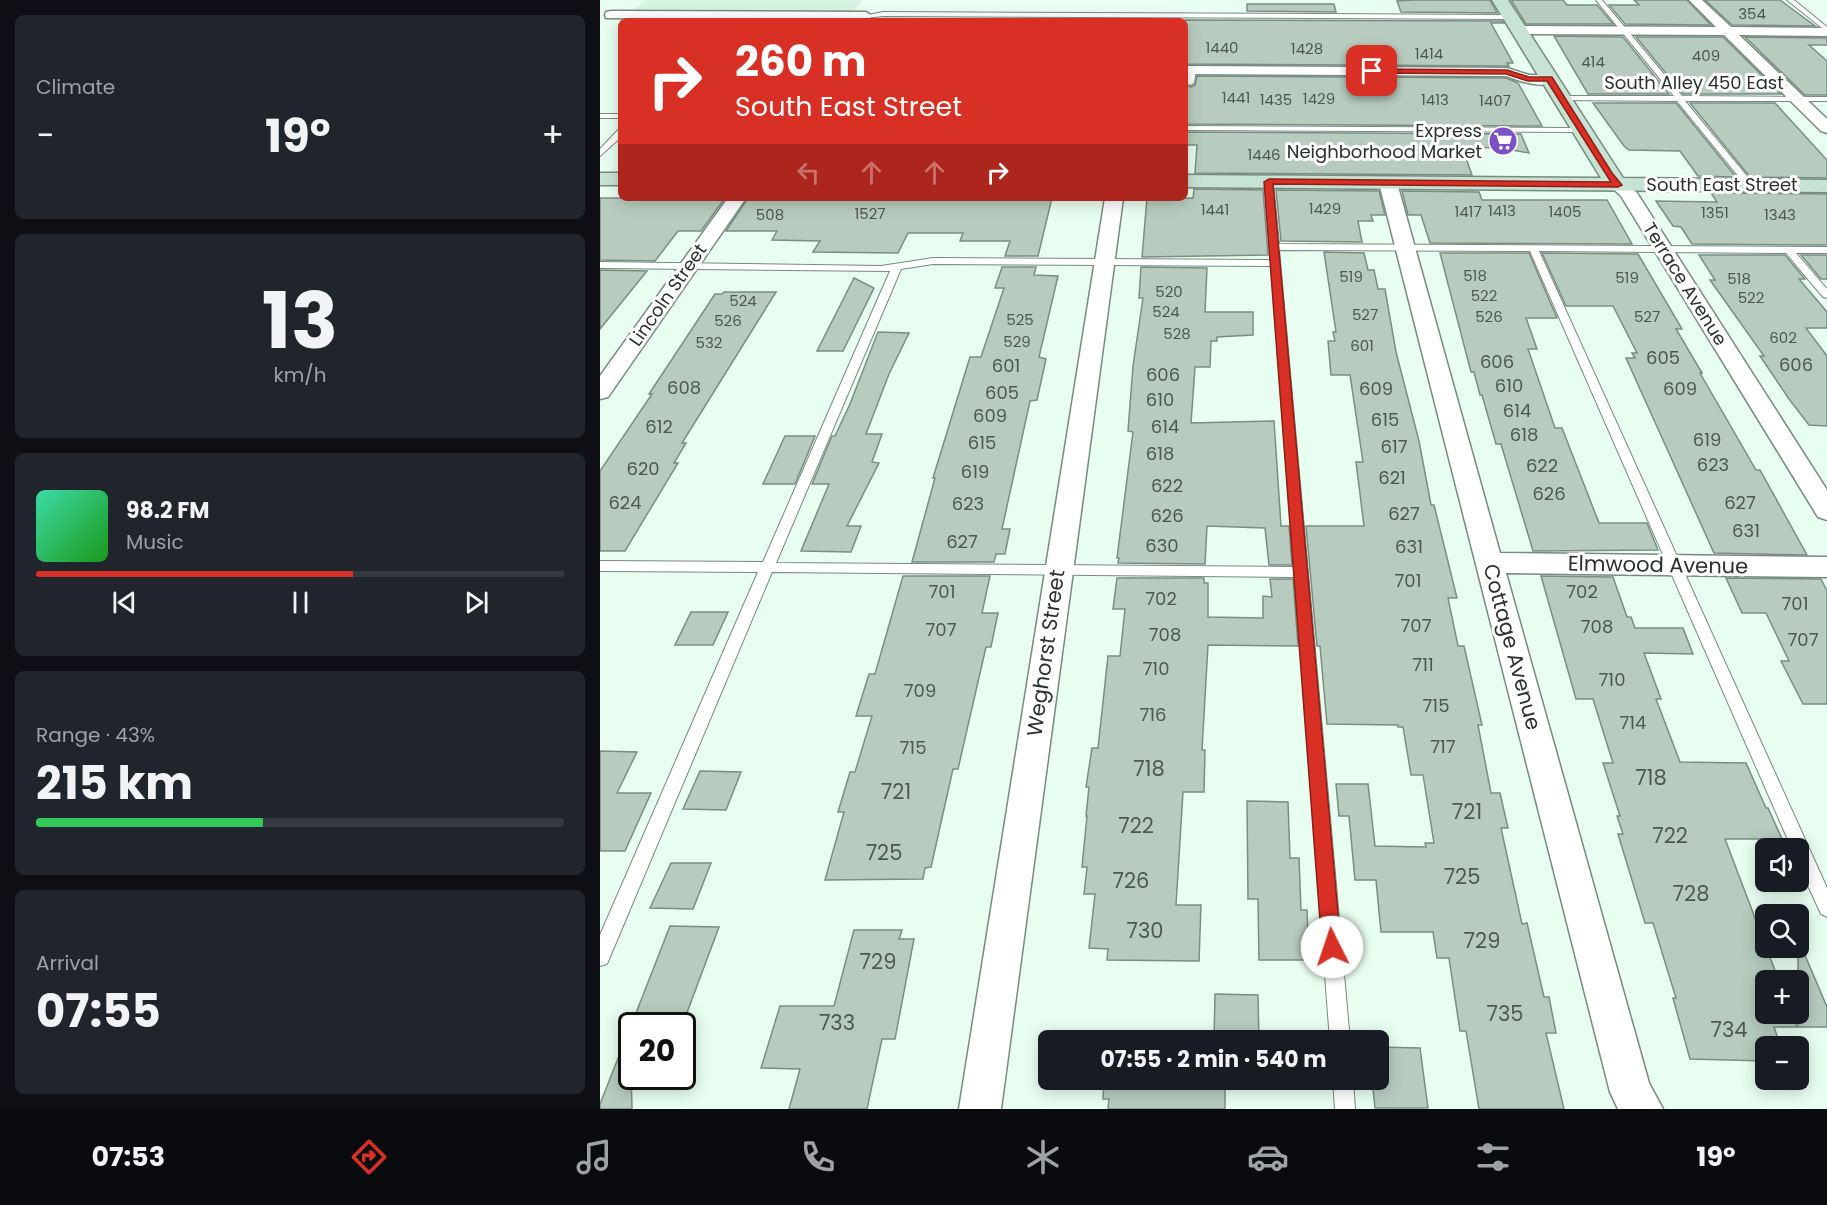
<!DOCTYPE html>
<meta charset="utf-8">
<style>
body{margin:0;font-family:Poppins,sans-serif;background:#20242c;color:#f1f3f6;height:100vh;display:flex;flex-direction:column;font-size:22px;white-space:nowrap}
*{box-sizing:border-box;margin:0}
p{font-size:20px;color:#9ea1a6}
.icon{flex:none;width:33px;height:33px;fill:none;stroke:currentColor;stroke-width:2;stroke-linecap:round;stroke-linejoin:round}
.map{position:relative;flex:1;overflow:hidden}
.details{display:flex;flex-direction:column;gap:15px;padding:15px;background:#0d0f14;width:600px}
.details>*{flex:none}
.guide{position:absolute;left:18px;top:18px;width:570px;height:183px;border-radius:9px;box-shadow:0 3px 15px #0003;background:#d93025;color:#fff;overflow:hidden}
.controls{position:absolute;left:1155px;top:838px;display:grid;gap:12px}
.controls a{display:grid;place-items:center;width:54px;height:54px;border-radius:9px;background:#171b24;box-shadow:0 3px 15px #0003;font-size:30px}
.speed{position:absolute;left:18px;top:1012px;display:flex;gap:12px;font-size:30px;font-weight:700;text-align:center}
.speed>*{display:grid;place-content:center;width:78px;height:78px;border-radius:50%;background:#171b24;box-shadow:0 3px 15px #0003;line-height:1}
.speed .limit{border:3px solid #111;border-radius:9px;background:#fff;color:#111}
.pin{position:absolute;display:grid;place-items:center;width:51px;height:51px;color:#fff;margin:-26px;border-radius:12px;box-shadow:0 3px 9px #0006}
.me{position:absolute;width:66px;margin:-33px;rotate:356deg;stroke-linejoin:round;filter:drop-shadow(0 0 4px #0008)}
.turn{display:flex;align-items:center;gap:21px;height:126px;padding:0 18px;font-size:27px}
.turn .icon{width:78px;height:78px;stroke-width:2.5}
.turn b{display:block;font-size:42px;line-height:51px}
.lanes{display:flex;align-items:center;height:57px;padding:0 18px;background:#0003;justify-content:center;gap:30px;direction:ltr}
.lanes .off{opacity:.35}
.big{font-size:45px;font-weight:700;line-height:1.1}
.details .tile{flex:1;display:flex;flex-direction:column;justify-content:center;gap:9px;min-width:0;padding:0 21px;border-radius:9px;background:#20242c}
.details .dial{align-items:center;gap:0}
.dial b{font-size:78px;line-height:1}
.song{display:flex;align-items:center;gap:18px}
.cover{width:72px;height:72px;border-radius:9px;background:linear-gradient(135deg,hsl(160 70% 55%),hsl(120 70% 35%))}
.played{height:6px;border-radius:3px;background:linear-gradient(90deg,#d93025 60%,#363941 60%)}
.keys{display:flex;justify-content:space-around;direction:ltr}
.heat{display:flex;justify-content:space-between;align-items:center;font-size:33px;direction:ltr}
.charge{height:9px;border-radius:4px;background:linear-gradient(90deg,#34c759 43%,#363941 0)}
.trip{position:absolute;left:438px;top:1030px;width:351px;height:60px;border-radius:9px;background:#171b24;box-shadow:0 3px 15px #0003;font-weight:700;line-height:60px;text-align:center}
.tab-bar{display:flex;height:96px;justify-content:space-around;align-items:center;background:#090b0e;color:#9ea1a6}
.tab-bar .icon{width:42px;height:42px}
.tab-bar .on{color:#d93025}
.tab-bar b{font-size:27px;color:#f1f3f6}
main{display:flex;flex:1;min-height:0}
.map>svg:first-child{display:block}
.built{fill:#d6f3e0}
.building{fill:#b7ccbe;stroke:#7a8e81;stroke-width:1.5}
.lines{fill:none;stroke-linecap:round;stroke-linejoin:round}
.lane-casing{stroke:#778b7e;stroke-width:2}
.street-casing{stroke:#778b7e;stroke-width:3}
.secondary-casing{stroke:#778b7e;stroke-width:3}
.lane{fill:#fff;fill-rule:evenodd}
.street{fill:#fff;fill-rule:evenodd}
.secondary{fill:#c7e3d4;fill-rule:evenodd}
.route{fill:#d93025;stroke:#8d1f18;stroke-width:1.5}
.labels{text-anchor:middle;stroke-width:6;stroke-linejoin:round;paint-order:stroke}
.far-number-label{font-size:15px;fill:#4d5851}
.far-street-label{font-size:18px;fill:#2a322d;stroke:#fff}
.far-poi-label{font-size:18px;fill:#2a322d;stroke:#fff;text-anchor:end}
.number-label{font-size:18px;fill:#4d5851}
.street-label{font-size:21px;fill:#2a322d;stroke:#fff}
.near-number-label{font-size:21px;fill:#4d5851}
</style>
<main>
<section class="details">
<div class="tile"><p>Climate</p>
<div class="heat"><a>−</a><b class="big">19°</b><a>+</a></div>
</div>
<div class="tile dial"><b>13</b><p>km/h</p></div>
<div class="tile">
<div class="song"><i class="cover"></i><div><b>98.2 FM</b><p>Music</p></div></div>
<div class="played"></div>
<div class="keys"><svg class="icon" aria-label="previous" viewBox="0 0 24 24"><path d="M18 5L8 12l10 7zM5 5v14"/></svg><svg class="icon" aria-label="pause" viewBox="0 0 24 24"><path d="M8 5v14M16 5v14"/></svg><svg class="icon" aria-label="next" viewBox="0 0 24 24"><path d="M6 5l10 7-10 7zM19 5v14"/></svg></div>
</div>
<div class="tile"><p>Range · 43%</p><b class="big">215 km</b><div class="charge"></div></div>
<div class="tile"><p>Arrival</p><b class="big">07:55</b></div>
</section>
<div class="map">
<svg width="1227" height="1109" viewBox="0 0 1227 1109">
<rect width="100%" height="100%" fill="#e8fef0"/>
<path class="built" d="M46 0H262L252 13 30 12Z"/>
<g class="building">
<path d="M814 0H890L897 13 801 12 797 1Z"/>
<path d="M911 0H963L967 5H997L1013 24H926Z"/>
<path d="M1034 0H1087L1111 25 1025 24 1009 5H1039Z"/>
<path d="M1105 0H1180L1215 26 1132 25Z"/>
<path d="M647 4H734L736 12 647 11Z"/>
<path d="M585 20 902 21 904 23H891L913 63H907L909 66 585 64Z"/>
<path d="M954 36 1023 37 1069 94H988Z"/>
<path d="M1036 37H1123L1181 94H1083Z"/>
<path d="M1145 37 1227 38V45H1209L1227 61V95H1205Z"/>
<path d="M597 76 906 78 918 83 942 126 585 124V85L591 87 595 85Z"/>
<path d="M993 103H1076L1136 177 1098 176 1080 151 1029 150 1024 146Z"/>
<path d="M1090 103H1175L1227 160V178L1150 177Z"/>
<path d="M585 132 921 134 929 153 901 148 862 147 872 175 595 173 597 145H585Z"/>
<path d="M594 189 663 190 668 255 542 257 547 198H593Z"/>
<path d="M676 190 779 191 785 215H771L773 221H758L762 242 681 241Z"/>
<path d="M802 191 879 192 882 200H1007L1032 244 830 243 821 215H808Z"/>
<path d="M1111 193 1227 194V245L1092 244 1081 227 1073 226 1056 201 1117 202Z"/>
<path d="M0 198H125L101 231H78L55 261 0 260Z"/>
<path d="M148 198H452L438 256H405L410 241H360L363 233H308L298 253 213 252 220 241 172 240 177 231H126Z"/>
<path d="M724 252 764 253 768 270H774L778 289H785L796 352 819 441 831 505H834L857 598H848L858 646H864L882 725H878L891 793H900L908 828H901L922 924 927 923 944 997H949L956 1033H946L964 1109H879L866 1031H860L849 958H837L833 932H781L776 880H755L749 816H739L736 784H768L775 846 826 847 825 843H834L823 775H811L803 727H798V725L727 724 720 646H717L706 526H764L756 462H763L750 375H731L728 341H735L733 332H736Z"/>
<path d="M840 253H929L957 318H926L937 349H928L955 428H962L999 523H1047L1058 550 933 551 901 444H896L882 395H880L874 372H871Z"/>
<path d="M942 253 1038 254 1082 329H1076L1102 373H1100L1156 470H1160L1207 555 1114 553 1026 358H1035L1032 353H1037L1013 306H966Z"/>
<path d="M1099 255H1185L1205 279H1199L1227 312V328H1206L1227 356V426L1209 425 1189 399 1160 356H1164L1110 280H1115Z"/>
<path d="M1201 255H1227V279H1221Z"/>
<path d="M402 267H436L434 275 458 276 439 357 446 359 437 400 430 401 402 529H410L405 554H396L394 562H312L335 478H333L370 357H381L404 288H395Z"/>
<path d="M541 267 607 268 605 312H653V335L617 337V341H611L610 367H595L591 423 674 421 681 526H689L692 565H669L665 528 607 526 605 564 518 563 519 558H517L533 432 528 431 533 366 543 298H539Z"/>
<path d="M0 270 47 271 0 329Z"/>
<path d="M254 278 274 288 243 351H217Z"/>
<path d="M124 292H176L82 443H86L74 463H78L25 551H0V471L52 394H49L115 294H122Z"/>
<path d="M278 332 309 333 289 374 266 434H282L272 462 279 463 247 526H261L251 552 201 551 229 484H212L232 436H235L250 404Z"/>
<path d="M185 436H215L195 484H163Z"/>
<path d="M303 576H390L382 613H398L391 647H386L358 769H353L331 867 325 868 323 879 225 880 244 812H238L250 772H255L272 716H256L269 674H275Z"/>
<path d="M941 576 1013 577 1027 617H1031L1035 628H1083L1093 654 1044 653 1061 699H1056L1080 762 1146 763 1166 808H1168L1182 839H1125L1179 981H1166V1014H1192L1197 1027H1174L1181 1047H1166V1061L1090 1059 1073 998H1076L1053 923H1045L1018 834H1023L1017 816H1020L1003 763H1013L993 699H976Z"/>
<path d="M517 578H604V583H608V617L663 618V596L672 597 670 579H693L698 646 608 645 602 750H605L604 792H583L576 905H601L599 961 507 960 508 949 489 948 495 894H484L487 867H482L487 816H486L489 787H486L492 748H498L508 656H520L525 609H513Z"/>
<path d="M1126 578 1221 579 1227 591V704H1203L1181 661H1189L1166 613H1142Z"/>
<path d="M91 612H128L113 645H75Z"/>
<path d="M0 751 37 752 17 793H51L25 851H0Z"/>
<path d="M100 771 141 772 126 810 83 809Z"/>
<path d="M647 801 688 802 690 858H699L701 910H707L709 960H659L658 899H648Z"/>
<path d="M71 863H111L93 909 50 908Z"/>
<path d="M70 926 119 927 82 1026H31Z"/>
<path d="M254 930H302L299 939H314L295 1039H282L267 1109H189L200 1069 161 1068 180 1006H234Z"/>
<path d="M1198 939 1227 1007V1027H1198Z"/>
<path d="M615 994 658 995 659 1041H508V1037L614 1039Z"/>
<path d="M30 1028 32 1109H0V1104Z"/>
<path d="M778 1047 820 1048 828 1108H775L772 1080H778Z"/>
<path d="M504 1080H625V1109H508L509 1099H503Z"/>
</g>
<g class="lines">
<g class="lane-casing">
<g id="lane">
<path d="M996 0H1002L1082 96 1227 97V101H1085L1155 186 1148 188 1077 101 958 100V96H1074Z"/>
<path d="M1187 0H1194L1227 27V32Z"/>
<path d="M283 12 911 15 914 17 911 19 283 16 266 18 263 16Z"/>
<path d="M592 68 596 70 594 83 590 85 586 83 588 70Z"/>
<rect x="0" y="114" width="21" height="4"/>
<path d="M585 126 981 128 985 130 981 132 585 130Z"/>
<path d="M18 130H21V137L0 156V149Z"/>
<path d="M669 179 673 182 679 244 1227 247V253H1196L1227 289V298L1223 297 1186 253 939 251 1227 888V917L1221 914 1198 864V849H1192L930 251 679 250 750 1041H730L695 577 172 572 7 964 0 966V935L158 572 0 571V561L163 562 290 271 0 268V262L281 266 333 258 671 260 665 182ZM333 264 671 266 694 567 176 563 301 269Z"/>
<path d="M733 1080H753L755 1109H735Z"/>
</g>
</g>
<g class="street-casing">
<g id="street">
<path d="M1089 0H1102L1131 27 1227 28V36L1139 35 1227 119V133L1221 131 1124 35 919 34 912 30 919 26 1116 27Z"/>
<path d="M11 11 266 12 272 16 266 20 6 18 5 15 6 12Z"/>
<path d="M585 66 907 68 929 75H950L957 79C946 91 919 81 906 76L585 74Z"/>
<path d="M788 178 794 179 797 183 900 553 1227 557V577L906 573 1049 1083 1063 1109H1018L1010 1092 779 183 782 179Z"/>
<path d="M1018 180 1024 181 1037 193 1227 490V520L1218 517 1021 196 1009 185 1012 181Z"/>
<path d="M128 198H146L8 397 0 399V376Z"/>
<path d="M505 198H523L401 1109H359Z"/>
</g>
</g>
<g class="secondary-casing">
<g id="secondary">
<path d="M892 0H908L1023 178 1227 180V192L585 187V175L1001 178Z"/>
<rect x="0" y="173" width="21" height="12"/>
</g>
</g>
<use href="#lane" class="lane"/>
<use href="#street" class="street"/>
<use href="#secondary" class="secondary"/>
</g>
<path class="route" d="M772 69 907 70 929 77H952L1012 173 1022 185 1018 187 673 184 741 947 739 954 732 957 725 954 722 947 664 182 669 179 1011 182 947 81H928L906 74 770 73Z"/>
<defs>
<g id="supermarket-disc" transform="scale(1.5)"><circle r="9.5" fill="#7c50c9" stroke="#fff"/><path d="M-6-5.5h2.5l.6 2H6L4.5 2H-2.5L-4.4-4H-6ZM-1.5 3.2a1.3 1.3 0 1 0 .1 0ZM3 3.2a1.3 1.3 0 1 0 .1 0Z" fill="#fff"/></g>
</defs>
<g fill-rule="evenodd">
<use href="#supermarket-disc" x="903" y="141"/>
</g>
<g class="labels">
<g class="far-number-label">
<text x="1152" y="19">354</text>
<text x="622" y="53">1440</text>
<text x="707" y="54">1428</text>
<text x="829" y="59">1414</text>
<text x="1106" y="61">409</text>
<text x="993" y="67">414</text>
<text x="636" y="103">1441</text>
<text x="719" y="104">1429</text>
<text x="676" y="105">1435</text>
<text x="835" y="105">1413</text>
<text x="895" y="106">1407</text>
<text x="664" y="160">1446</text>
<text x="725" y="214">1429</text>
<text x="615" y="215">1441</text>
<text x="902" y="216">1413</text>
<text x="868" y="217">1417</text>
<text x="965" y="217">1405</text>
<text x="1115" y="218">1351</text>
<text x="270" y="219">1527</text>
<text x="170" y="220">508</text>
<text x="1180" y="220">1343</text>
<text x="875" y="281">518</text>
<text x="751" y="282">519</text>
<text x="1027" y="283">519</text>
<text x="1139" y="284">518</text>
<text x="569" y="297">520</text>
<text x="884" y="301">522</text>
<text x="1151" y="303">522</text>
<text x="143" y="306">524</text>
<text x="566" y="317">524</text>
<text x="765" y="320">527</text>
<text x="889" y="322">526</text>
<text x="1047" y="322">527</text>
<text x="420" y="325">525</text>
<text x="128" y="326">526</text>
<text x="577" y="339">528</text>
<text x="1183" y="343">602</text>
<text x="417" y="347">529</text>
<text x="109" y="348">532</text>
<text x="762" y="351">601</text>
</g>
<g class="far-street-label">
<text x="1094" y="89">South Alley 450 East</text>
<text x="1122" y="191">South East Street</text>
<text transform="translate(1085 284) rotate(58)" y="6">Terrace Avenue</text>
<text transform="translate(68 295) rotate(-55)" y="6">Lincoln Street</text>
</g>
<g class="far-poi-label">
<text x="882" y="137">Express<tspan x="882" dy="21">Neighborhood Market</tspan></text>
</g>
<g class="number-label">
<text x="1063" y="364">605</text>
<text x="897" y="368">606</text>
<text x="1196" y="371">606</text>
<text x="406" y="372">601</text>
<text x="563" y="381">606</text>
<text x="909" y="392">610</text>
<text x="84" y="394">608</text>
<text x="776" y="395">609</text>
<text x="1080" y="395">609</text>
<text x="402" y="399">605</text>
<text x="560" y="406">610</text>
<text x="917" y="417">614</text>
<text x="390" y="422">609</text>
<text x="785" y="426">615</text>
<text x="59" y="433">612</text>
<text x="565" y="433">614</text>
<text x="924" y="441">618</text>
<text x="1107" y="446">619</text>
<text x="382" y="449">615</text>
<text x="794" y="453">617</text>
<text x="560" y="460">618</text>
<text x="1113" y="471">623</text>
<text x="942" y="472">622</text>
<text x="43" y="475">620</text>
<text x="375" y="478">619</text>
<text x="792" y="484">621</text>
<text x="567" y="492">622</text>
<text x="949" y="500">626</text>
<text x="25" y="509">624</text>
<text x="1140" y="509">627</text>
<text x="368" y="510">623</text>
<text x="804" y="520">627</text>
<text x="567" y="522">626</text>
<text x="1146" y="537">631</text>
<text x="362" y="548">627</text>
<text x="562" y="552">630</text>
<text x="809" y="553">631</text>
<text x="808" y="587">701</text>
<text x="342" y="598">701</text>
<text x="982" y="598">702</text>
<text x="561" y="605">702</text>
<text x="1195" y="610">701</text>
<text x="816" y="632">707</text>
<text x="997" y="633">708</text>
<text x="341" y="636">707</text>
<text x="565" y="641">708</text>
<text x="1203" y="646">707</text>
<text x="823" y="671">711</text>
<text x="556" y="675">710</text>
<text x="1012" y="686">710</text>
<text x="320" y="697">709</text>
<text x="836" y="712">715</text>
<text x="553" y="721">716</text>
<text x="1033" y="729">714</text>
<text x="843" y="753">717</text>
<text x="313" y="754">715</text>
</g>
<g class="street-label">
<text transform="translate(1058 565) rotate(1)" y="7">Elmwood Avenue</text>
<text transform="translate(912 647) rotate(75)" y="7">Cottage Avenue</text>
<text transform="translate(446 653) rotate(-82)" y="7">Weghorst Street</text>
</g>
<g class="near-number-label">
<text x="549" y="776">718</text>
<text x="1051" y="785">718</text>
<text x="296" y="799">721</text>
<text x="867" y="819">721</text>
<text x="536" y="833">722</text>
<text x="1070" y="843">722</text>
<text x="284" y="860">725</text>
<text x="862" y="884">725</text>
<text x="531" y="888">726</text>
<text x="1091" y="901">728</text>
<text x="545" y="938">730</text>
<text x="882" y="948">729</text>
<text x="278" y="969">729</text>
<text x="905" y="1021">735</text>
<text x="237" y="1030">733</text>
<text x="1129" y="1037">734</text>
</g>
</g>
</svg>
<div class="controls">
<a><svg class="icon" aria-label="sound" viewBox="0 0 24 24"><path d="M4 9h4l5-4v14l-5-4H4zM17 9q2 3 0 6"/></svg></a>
<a><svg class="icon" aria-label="search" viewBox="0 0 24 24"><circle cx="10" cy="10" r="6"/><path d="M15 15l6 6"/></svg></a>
<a>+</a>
<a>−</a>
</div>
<div class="speed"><div class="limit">20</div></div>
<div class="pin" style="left:772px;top:71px;background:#d93025"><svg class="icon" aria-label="arrive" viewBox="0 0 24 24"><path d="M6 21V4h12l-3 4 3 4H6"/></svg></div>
<svg class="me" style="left:732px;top:947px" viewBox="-20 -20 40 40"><circle r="19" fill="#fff"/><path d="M0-13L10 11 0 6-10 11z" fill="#d93025"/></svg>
<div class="trip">07:55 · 2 min · 540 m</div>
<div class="guide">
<div class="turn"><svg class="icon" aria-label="right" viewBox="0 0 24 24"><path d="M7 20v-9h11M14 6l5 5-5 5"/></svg><div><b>260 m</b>South East Street</div></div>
<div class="lanes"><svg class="icon off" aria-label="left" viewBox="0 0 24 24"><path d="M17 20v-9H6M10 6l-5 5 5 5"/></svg><svg class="icon off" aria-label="ahead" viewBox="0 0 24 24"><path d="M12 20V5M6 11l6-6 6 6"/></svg><svg class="icon off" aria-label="ahead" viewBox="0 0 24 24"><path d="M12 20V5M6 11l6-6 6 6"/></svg><svg class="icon" aria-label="right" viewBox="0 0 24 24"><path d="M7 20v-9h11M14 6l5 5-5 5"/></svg></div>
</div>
</div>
</main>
<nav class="tab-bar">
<b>07:53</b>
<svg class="icon on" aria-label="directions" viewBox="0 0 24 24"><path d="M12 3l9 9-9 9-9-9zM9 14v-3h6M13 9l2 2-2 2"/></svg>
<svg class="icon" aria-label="music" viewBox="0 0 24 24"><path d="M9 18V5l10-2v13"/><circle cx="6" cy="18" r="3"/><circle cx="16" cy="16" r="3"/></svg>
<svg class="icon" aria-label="phone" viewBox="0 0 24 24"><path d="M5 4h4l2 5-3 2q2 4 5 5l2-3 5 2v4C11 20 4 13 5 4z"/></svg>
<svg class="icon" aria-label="climate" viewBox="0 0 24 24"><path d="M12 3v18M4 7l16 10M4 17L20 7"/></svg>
<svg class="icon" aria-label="car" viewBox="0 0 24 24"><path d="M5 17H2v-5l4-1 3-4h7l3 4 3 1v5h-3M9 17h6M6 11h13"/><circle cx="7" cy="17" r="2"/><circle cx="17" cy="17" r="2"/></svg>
<svg class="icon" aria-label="filters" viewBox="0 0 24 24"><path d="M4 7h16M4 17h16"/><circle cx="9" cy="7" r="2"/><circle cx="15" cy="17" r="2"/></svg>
<b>19°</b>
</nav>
